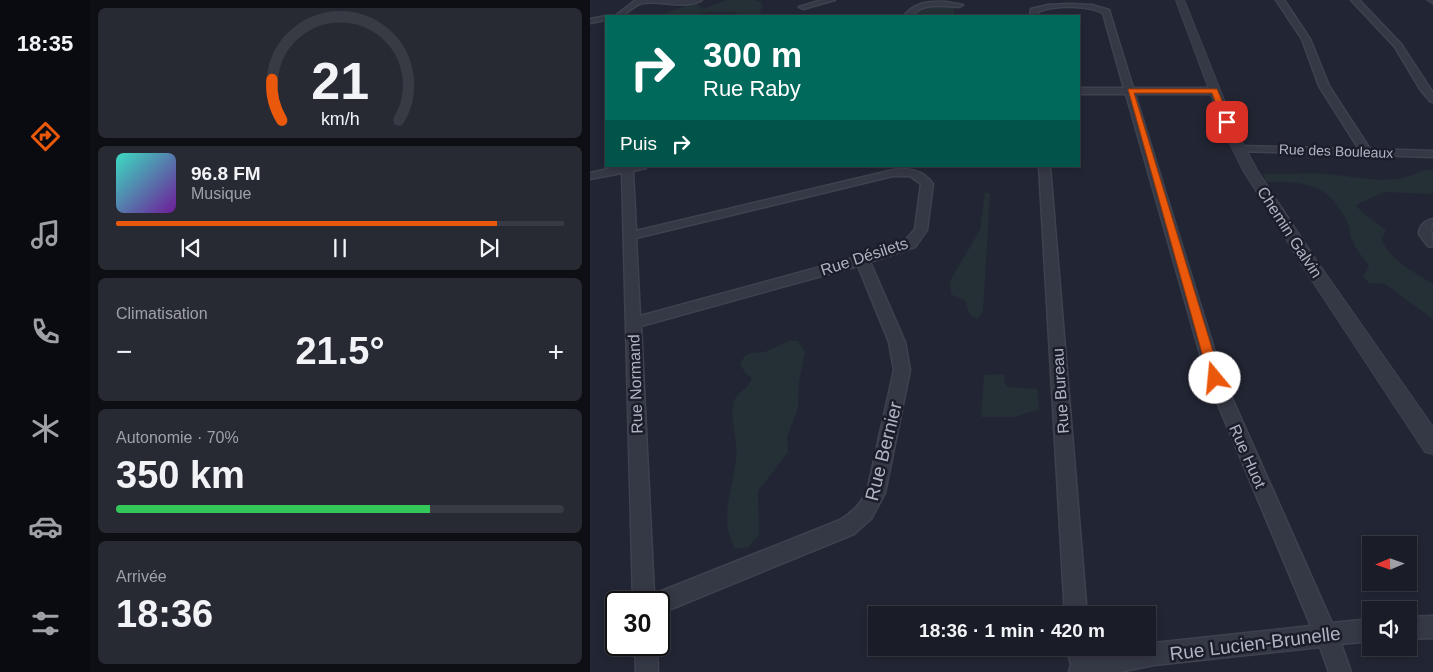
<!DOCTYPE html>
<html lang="fr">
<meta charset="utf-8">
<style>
body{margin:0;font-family:Arial,sans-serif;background:#272933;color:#f1f3f6;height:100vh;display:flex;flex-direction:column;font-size:19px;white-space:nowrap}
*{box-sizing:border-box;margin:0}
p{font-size:16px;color:#9fa1a7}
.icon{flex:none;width:28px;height:28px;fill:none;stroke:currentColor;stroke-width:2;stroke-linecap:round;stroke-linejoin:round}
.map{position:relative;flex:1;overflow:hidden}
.side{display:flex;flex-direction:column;gap:8px;padding:8px;background:#0e0f15;width:500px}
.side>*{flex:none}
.hud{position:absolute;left:15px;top:15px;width:475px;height:152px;border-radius:0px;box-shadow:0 2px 8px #0003,0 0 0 1px #383a44;background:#00695c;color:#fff;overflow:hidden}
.needle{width:32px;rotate:268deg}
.buttons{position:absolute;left:772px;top:536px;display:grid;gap:10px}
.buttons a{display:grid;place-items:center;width:55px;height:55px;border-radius:0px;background:#1a1c27;box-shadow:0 2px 8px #0003,0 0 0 1px #383a44;font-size:25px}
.speed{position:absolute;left:15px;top:591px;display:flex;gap:10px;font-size:25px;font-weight:700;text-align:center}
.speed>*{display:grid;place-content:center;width:65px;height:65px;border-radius:50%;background:#1a1c27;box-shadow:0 2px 8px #0003,0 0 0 1px #383a44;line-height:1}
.speed .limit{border:2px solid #111;border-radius:8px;background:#fff;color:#111}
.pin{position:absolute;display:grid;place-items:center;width:42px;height:42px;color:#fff;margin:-21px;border-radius:10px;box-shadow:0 2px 8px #0006}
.me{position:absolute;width:55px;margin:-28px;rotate:343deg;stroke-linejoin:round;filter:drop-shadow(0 0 4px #0008)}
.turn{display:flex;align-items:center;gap:18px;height:105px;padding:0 15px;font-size:22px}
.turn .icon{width:65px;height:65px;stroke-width:2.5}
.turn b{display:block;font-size:35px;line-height:42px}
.then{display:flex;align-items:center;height:48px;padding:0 15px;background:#0003;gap:10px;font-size:19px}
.big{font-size:38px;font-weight:700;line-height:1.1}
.side .widget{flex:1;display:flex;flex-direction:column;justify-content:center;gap:8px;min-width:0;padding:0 18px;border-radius:8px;background:#272933}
.side .dial{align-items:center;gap:0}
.dial svg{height:130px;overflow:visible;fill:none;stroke:#383a44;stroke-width:7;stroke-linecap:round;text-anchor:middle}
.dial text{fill:#f1f3f6;stroke:none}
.song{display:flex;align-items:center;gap:15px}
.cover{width:60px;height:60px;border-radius:8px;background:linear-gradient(135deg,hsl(170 70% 55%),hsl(280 70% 35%))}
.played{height:5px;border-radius:2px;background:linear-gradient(90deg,#ea580c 85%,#383a44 85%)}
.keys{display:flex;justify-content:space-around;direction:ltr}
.heat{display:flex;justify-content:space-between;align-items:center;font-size:28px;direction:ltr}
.charge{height:8px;border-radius:4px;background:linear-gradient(90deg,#34c759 70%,#383a44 0)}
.trip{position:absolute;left:278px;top:606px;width:288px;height:50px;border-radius:0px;background:#1a1c27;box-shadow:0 2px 8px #0003,0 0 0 1px #383a44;font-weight:700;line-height:50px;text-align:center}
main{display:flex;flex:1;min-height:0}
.dock{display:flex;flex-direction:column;width:90px;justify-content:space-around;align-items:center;background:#0a0b10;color:#9fa1a7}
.dock .icon{width:35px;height:35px}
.dock .active{color:#ea580c}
.dock b{font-size:22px;color:#f1f3f6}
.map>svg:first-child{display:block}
.green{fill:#243035}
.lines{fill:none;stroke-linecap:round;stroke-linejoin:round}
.minor-casing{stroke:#3e424f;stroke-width:3}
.tertiary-casing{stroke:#3e424f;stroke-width:2}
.minor{fill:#353945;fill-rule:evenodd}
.tertiary{fill:#353945;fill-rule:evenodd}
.route{fill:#ea580c;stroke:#983908}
.labels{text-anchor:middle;stroke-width:5;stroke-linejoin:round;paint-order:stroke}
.far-street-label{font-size:14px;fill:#afb3c2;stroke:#1b1e2a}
.street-label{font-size:16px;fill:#afb3c2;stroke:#1b1e2a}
.near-street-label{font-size:19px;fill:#afb3c2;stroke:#1b1e2a}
</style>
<main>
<nav class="dock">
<b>18:35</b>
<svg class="icon active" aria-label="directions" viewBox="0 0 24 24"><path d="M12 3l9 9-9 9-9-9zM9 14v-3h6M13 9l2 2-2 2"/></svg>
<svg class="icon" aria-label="music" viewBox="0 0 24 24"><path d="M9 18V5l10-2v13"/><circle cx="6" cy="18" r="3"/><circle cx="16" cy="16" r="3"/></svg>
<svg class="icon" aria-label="phone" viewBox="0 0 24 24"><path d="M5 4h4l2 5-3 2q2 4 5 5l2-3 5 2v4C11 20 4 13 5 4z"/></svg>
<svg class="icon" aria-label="climate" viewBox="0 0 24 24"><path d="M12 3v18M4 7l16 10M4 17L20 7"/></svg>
<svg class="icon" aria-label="car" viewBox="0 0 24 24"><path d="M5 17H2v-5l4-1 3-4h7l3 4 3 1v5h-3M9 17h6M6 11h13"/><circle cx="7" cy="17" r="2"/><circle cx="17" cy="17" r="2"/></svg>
<svg class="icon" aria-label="filters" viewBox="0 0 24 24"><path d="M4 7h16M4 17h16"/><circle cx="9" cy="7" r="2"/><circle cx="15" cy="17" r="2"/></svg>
</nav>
<section class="side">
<div class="widget dial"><svg viewBox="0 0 100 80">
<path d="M14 69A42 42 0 1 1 86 69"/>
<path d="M14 69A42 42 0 0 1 8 44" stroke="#ea580c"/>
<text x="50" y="56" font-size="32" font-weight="700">21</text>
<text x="50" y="72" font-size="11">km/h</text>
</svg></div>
<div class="widget">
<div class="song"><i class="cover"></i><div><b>96.8 FM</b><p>Musique</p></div></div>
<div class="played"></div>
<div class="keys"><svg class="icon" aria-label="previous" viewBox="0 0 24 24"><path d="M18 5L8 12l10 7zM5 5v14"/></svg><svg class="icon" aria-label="pause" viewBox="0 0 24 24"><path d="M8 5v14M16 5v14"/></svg><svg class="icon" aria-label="next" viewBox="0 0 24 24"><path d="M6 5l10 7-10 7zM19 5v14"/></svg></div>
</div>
<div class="widget"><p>Climatisation</p>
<div class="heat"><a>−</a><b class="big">21.5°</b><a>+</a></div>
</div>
<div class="widget"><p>Autonomie · 70%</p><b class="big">350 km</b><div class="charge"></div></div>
<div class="widget"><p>Arrivée</p><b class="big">18:36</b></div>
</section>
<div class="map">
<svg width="843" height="672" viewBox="0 0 843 672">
<rect width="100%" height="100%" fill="#222634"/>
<g class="green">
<path d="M137 0H165L171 2 173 6 170 12 177 16H150L152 15C134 8 110 14 92 16 83 17 75 16 67 16L104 3 114 9Z"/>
<path d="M360 5 365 7 363 16H321C329 4 346 6 360 5Z"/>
<path d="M833 170H843V194L794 192 766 205C773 217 787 220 796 231L791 240C804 263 821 270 843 284V319L795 284 779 283 773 277 779 266C774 258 765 249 762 240 760 234 760 227 757 221 736 182 716 182 676 182L673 174C695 174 717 173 738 174 769 177 805 187 833 170Z"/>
<path d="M395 192 400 194 393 311 388 319 380 315 375 301 361 294 360 281 390 230Z"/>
<path d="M199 341H208L215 352 209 382 208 408 197 437 198 452 168 491 169 535 158 547 145 549C128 515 143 493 146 459 149 440 139 422 144 402 146 392 159 389 162 378L155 373 150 364C158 347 165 356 177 351 185 348 191 344 199 341Z"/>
<path d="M414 374 415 384 419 387 447 389 449 409 425 417H391L394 375Z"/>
</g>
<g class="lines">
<g class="minor-casing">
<g id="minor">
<path d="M46 0H112C96 10 71 0 53 3 42 5 39 16 25 16Z"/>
<path d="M232 0H245L213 9 209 7Z"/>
<path d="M686 0H694L720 39 739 86 780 149 843 151V157L645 151 644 149 649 146 769 149 729 86 712 39Z"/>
<path d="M761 0H769L811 44 843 93V102L840 101 830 89 805 47Z"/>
<path d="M838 0H843V3Z"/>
<path d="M356 2 373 5 369 7C353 6 332 2 322 16H314C324 2 340 1 356 2Z"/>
<path d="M480 4 502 5 519 10 543 88H624L629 91 624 94H545L633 378 742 623 781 619V641L751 644 761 672H739L730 647 564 665 530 672H479L481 665 477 648H499L502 657 539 648H556V644L564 643 721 626 617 378 536 94H489V88H534L513 13C496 5 465 5 448 12V16H440L441 9 458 5Z"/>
<path d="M16 16H18H16V20L0 23V19Z"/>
<path d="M31 166H57L56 168 43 171 46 231 303 170C320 168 333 170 343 184L337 230 325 247 280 262 315 342 320 370 295 493 281 519 264 534 69 614V602H43L32 173 0 179V173ZM303 176H320L331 184 325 229 315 241 267 257 50 316 46 238ZM268 266 299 342 304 370 277 492C270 505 262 513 250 520L64 594 51 326Z"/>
<path d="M449 166H460L497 615H475Z"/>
<path d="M843 219 841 229 843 247 838 246 829 234C829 225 835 221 843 219Z"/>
<path d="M843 616V638L819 639V617Z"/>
<path d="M45 645H67L68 672H46Z"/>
</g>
</g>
<g class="tertiary-casing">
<path id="tertiary" d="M586 0H594L648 135 667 170 726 260 843 427V454L835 452 714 268 653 170 636 135Z"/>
</g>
<use href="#minor" class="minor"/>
<use href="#tertiary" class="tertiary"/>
</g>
<path class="route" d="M538 89H627L641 122 637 124 633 122 622 93H544L631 378 629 381H621L619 378Z"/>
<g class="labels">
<g class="far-street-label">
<text transform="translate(746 151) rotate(2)" y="5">Rue des Bouleaux</text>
</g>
<g class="street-label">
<text transform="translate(700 232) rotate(57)" y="6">Chemin Galvin</text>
<text transform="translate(274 256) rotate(-18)" y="6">Rue Désilets</text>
<text transform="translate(45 384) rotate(-92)" y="6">Rue Normand</text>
<text transform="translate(470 391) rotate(-94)" y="6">Rue Bureau</text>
<text transform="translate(658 456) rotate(66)" y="6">Rue Huot</text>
</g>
<g class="near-street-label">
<text transform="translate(293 451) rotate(-76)" y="7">Rue Bernier</text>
<text transform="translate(665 643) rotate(-7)" y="7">Rue Lucien-Brunelle</text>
</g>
</g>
</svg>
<div class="buttons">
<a><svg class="needle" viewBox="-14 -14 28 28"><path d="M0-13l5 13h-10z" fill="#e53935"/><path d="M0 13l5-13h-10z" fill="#9fa1a7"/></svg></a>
<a><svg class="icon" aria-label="sound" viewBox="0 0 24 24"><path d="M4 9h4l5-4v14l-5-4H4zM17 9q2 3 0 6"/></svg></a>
</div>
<div class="speed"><div class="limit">30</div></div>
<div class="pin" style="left:637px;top:122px;background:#d93025"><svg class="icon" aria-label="arrive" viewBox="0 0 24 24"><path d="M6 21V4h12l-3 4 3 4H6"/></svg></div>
<svg class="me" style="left:625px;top:378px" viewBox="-20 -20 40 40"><circle r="19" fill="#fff"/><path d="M0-13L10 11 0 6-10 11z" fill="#ea580c"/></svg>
<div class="trip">18:36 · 1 min · 420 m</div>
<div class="hud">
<div class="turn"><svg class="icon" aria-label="right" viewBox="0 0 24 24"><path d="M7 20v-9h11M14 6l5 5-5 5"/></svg><div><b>300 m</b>Rue Raby</div></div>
<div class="then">Puis<svg class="icon" aria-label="right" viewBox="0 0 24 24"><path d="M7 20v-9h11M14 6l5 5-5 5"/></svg></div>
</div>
</div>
</main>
